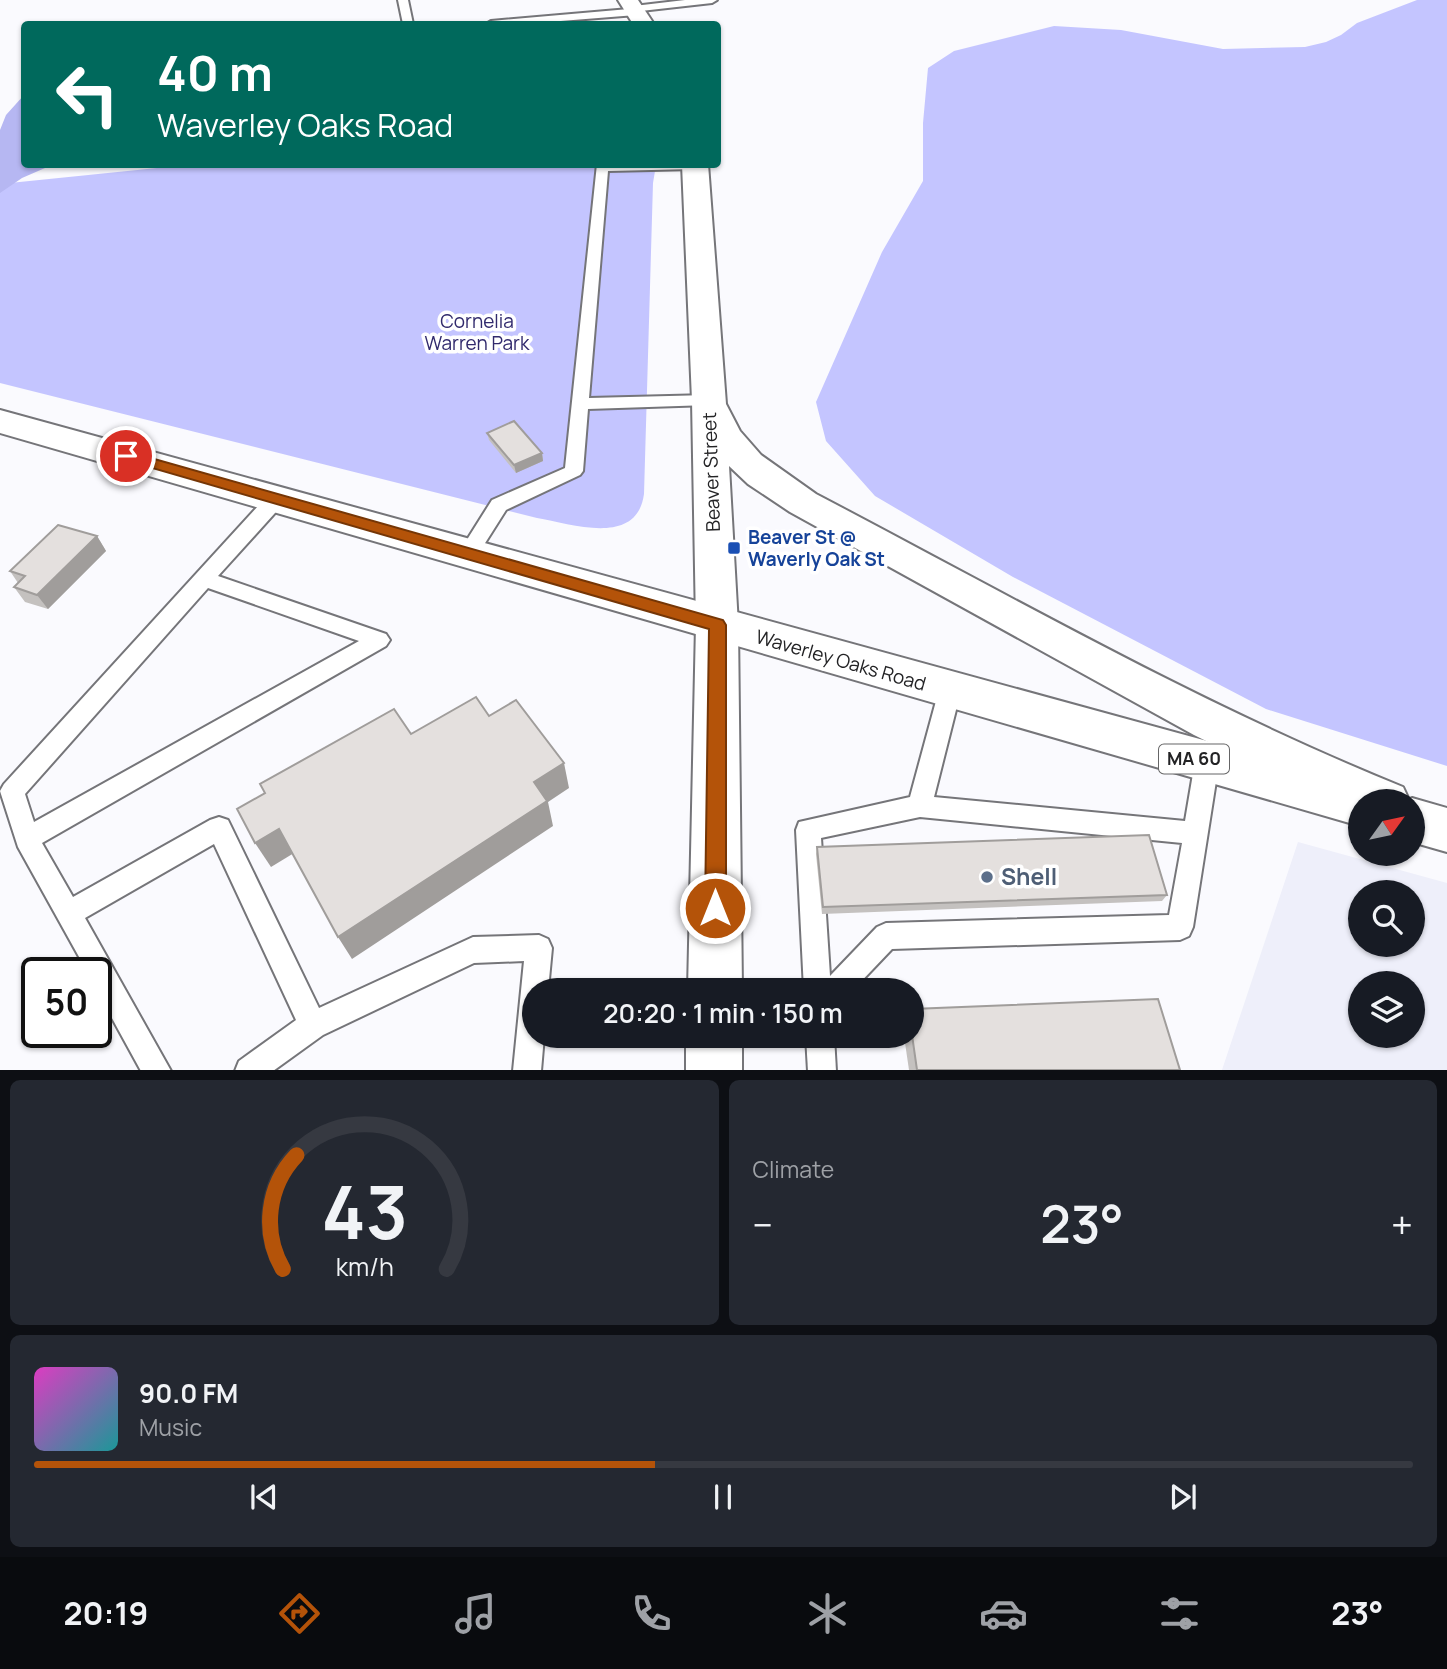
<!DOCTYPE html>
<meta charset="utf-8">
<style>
body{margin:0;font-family:Manrope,sans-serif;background:#242831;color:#f1f3f6;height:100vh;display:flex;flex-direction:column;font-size:26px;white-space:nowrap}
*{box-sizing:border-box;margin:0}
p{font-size:23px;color:#9ea1a6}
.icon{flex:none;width:38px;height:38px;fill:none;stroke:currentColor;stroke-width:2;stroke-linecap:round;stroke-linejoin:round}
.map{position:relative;height:1070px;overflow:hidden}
.drawer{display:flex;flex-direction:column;gap:10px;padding:10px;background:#0d0f14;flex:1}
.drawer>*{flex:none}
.hud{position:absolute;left:21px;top:21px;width:700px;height:147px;border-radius:7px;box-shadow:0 2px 5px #0004;background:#00695c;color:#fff;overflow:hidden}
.needle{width:46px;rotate:57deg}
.fabs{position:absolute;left:1348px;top:789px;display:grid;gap:14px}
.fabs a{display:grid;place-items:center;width:77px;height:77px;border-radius:50%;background:#171b24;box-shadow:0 2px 5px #0004;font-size:35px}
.speed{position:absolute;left:21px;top:957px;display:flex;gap:14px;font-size:35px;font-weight:700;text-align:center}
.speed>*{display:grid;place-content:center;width:91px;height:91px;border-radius:50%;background:#171b24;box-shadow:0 2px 5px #0004;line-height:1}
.speed .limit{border:4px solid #111;border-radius:10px;background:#fff;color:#111}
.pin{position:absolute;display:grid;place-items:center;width:60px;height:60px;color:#fff;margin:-30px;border:4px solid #fff;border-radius:50%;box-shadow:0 2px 7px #0007}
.me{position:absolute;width:77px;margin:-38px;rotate:0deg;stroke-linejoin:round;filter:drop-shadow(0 0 5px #0008)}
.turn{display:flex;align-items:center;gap:24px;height:147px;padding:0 21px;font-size:32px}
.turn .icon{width:91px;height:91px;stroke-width:2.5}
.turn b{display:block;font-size:49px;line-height:60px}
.big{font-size:52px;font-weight:600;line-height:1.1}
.drawer .widget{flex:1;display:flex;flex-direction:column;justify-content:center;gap:10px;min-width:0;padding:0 24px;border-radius:10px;background:#242831}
.drawer .dial{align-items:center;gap:0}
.dial svg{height:182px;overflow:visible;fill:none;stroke:#363941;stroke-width:7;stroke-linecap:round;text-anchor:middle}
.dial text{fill:#f1f3f6;stroke:none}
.song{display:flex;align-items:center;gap:21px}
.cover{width:84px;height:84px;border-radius:10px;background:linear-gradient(135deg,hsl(310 70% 55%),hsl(180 70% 35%))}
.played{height:7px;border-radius:4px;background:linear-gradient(90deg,#b45309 45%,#363941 45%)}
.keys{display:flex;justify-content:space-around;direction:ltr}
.heat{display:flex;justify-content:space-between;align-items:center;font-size:38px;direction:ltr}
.drawer .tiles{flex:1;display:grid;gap:10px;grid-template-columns:1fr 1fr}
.widget:last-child{grid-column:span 2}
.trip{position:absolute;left:522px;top:978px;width:402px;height:70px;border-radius:35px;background:#171b24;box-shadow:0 2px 5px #0004;font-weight:600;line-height:70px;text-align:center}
.dock{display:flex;height:112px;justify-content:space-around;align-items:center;background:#090b0e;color:#9ea1a6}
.dock .icon{width:49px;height:49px}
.dock .on{color:#b45309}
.dock b{font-size:32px;color:#f1f3f6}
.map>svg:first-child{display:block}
.built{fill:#eeeffa;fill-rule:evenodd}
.green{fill:#c4c5ff}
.forest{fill:#b6b7f2}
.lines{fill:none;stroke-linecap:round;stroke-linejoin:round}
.service-casing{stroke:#757579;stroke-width:4}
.secondary-casing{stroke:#757579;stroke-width:4}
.primary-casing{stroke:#757579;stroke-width:4}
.service{fill:#fff;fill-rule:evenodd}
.secondary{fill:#fff;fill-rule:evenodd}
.primary{fill:#fff;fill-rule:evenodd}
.wall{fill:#c4c1bf}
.shaded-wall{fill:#a09d9b}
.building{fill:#e4e0de;stroke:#a09d9b;stroke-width:2}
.route{fill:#b45309;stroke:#753606;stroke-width:2}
.transit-dot{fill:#1a4fb4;stroke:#fff;stroke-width:2.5}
.service-dot{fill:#5c6f8a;stroke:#fff;stroke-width:2.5}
.labels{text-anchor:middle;stroke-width:7;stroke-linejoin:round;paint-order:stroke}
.shield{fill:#fff;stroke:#656566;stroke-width:2}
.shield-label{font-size:18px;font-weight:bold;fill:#232325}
.park-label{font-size:19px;fill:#312a6d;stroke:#fff}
.street-label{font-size:19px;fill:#232325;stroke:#fff}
.transit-label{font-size:19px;font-weight:bold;fill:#164399;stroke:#fff;text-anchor:start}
.near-service-label{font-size:23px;font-weight:bold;fill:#4e5e75;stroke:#fff;text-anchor:start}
</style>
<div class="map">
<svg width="1447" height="1071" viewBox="0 0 1447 1071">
<rect width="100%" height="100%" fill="#fafafe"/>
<path class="built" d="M1298 842 1447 883V1070H1222ZM1360 892H1412V945H1360ZM1360 984H1412V1036H1360Z"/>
<g class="green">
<path d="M1417 0H1447V766L1266 709 1013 577 875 496 826 441 816 402 882 252 923 181V123L928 68 954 51 1054 26 1121 30 1223 49 1305 47 1326 42 1341 35 1357 23Z"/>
<path d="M196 164 656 165 653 183 644 494C637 547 572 524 537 518L0 383V184Z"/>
</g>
<path class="forest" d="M24 95V164L52 165 22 178 0 193V130L6 115Z"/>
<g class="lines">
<g class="service-casing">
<g id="service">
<path d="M398 0H408L413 24H403Z"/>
<path d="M685 0H717L712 3 641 11 636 15 523 24H486L491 21 629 9 634 6Z"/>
<path d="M597 164 702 165 695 169 608 171 589 398 709 395 717 400 709 405 588 409 583 471 580 475 506 510 475 559 468 561 461 559 458 554 492 500 565 468Z"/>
<path d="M277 491 284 493 286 498 284 503 218 576 386 634 390 640 386 646 42 843 73 897 210 820 219 817 228 820 319 1008 473 937 539 935 548 939 552 948 548 990H534V1036H544L541 1071H513L524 961 474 963 323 1035 273 1071H235L239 1061 296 1020 214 844 85 918 171 1071H141L96 989V973H88L18 847 0 791 4 784 270 493ZM208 588 359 641 34 822 25 794Z"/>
<path d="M950 681 958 684 961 690 934 797 1185 821 1195 762 1199 755 1207 752 1215 755 1219 762 1193 927 1189 936 1180 940 892 949 853 990H804L796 830 799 822 910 797 939 690 942 684ZM920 817 1182 843 1169 915 886 923 877 927 830 976 821 838Z"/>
<path d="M806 1036H834L836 1071H808Z"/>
</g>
</g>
<g class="secondary-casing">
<g id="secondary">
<path d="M618 0H638L654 24H633Z"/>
<path d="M682 164H708L726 404 740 431 761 455 816 494C1009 595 1200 705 1403 787L1410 802H1360V813L1307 791 1194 735 790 512 748 484 729 466 738 625 742 990H688L696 625 692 400Z"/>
<rect x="686" y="1036" width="56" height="35"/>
</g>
</g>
<g class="primary-casing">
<g id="primary">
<path d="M0 410 1360 783 1377 790 1382 802H1360V826L0 433Z"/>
<path d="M1412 798 1447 808V852L1412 842V802H1403Z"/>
</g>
</g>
<use href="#service" class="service"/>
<use href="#secondary" class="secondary"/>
<use href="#primary" class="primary"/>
</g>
<g class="wall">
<path d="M487 433 542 453 543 461 516 473 489 440Z"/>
<path d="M97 536 106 551 48 609 25 602 14 587 18 583 10 571Z"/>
<path d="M817 847 1167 895 1162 901 822 914 816 854Z"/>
<path d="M904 1036H912L1180 1070H909Z"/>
</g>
<g class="shaded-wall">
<path d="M542 453 543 461 516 473 514 465Z"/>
<path d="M97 536 106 551 48 609 37 595Z"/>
<path d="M564 763 569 788 548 802 553 826 352 959 338 937 534 782Z"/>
<path d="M279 829 294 853 271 867 255 843Z"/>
</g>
<g class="building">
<path d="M514 421 542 453 514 465 487 433Z"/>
<path d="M58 525 97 536 37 595 14 587 25 576 10 571Z"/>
<path d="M476 697 489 716 516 700 564 763 534 782 547 801 338 937 279 829 255 843 237 809 265 793 260 784 394 709 411 734Z"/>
<path d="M1149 835 1167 895 823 907 817 847Z"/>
<path d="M1158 999 1180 1070H917L912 1035V1009Z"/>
</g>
<path class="route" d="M126 451 723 620 726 625V908L723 915 715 918 708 915 705 908 709 629 121 459 119 456Z"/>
<rect class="transit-dot" x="727" y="541" width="14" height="14" rx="3.5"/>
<circle class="service-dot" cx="987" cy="877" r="7"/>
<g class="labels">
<rect class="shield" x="1159" y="744.5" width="70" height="29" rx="5"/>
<g class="shield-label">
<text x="1194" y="765">MA 60</text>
</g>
<g class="park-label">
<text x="477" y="328">Cornelia<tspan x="477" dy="22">Warren Park</tspan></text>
</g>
<g class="street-label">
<text transform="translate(711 472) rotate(-92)" y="7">Beaver Street</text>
<text transform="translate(841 660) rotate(16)" y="7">Waverley Oaks Road</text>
</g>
<g class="transit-label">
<text x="748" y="544">Beaver St @<tspan x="748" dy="22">Waverly Oak St</tspan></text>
</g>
<g class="near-service-label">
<text x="1001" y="885">Shell</text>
</g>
</g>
</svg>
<div class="fabs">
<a><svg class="needle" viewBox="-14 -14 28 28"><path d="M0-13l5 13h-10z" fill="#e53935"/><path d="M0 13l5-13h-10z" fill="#9ea1a6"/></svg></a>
<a><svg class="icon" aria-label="search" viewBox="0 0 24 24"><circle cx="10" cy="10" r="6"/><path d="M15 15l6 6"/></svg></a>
<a><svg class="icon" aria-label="layers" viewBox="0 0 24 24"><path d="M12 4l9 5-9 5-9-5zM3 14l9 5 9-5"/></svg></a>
</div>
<div class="speed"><div class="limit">50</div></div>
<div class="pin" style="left:126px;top:456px;background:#d93025"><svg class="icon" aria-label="arrive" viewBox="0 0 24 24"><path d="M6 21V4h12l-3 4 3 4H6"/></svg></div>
<svg class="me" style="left:715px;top:908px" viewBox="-20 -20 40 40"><circle r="17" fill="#b45309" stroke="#fff" stroke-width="3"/><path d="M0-11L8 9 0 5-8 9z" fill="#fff"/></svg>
<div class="trip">20:20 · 1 min · 150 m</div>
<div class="hud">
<div class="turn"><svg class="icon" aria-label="left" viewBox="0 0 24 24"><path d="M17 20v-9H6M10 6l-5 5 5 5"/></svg><div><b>40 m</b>Waverley Oaks Road</div></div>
</div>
</div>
<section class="drawer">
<div class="tiles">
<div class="widget dial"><svg viewBox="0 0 100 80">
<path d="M14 69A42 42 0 1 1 86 69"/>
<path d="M14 69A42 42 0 0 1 20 19" stroke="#b45309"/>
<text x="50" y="56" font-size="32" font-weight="700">43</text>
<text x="50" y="72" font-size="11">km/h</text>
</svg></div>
<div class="widget"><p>Climate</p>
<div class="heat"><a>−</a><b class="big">23°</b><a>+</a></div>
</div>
<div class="widget">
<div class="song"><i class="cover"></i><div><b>90.0 FM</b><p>Music</p></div></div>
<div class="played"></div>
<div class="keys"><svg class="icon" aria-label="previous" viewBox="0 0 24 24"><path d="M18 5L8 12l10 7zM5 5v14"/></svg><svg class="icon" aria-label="pause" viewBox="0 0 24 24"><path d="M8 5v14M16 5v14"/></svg><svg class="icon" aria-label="next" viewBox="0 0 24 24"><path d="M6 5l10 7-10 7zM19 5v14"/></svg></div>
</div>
</div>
</section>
<nav class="dock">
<b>20:19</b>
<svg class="icon on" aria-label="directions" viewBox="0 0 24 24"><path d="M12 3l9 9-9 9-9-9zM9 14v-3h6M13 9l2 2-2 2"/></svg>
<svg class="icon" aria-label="music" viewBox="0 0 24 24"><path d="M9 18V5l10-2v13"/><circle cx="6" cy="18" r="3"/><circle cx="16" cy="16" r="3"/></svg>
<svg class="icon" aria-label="phone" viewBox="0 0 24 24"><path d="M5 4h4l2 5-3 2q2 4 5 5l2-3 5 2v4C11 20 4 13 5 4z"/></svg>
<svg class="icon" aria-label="climate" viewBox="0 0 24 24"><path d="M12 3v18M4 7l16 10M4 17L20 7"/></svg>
<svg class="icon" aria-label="car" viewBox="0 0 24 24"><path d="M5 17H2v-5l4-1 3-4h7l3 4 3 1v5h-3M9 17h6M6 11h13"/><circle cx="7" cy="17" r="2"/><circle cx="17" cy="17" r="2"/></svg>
<svg class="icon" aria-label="filters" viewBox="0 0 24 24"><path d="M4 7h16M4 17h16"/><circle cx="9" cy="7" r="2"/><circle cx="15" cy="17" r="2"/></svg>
<b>23°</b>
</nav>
